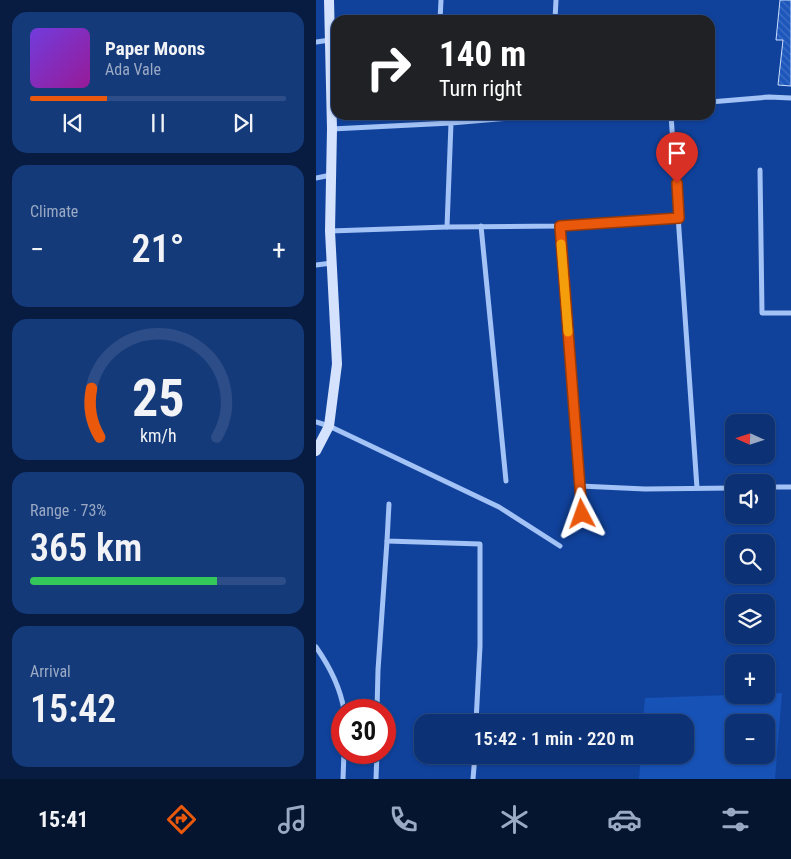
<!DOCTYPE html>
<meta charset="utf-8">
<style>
body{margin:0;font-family:"Roboto Condensed",sans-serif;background:#153a7a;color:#f1f3f6;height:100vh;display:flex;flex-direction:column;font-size:19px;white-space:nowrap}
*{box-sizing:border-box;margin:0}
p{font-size:16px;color:#9aaac5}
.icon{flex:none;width:28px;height:28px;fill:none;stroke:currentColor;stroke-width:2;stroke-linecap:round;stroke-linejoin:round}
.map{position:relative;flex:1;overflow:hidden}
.details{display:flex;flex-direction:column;gap:12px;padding:12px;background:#071c40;width:316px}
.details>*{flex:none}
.banner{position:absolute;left:15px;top:15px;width:384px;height:105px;border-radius:15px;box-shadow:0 1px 4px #0004,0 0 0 1px #2c4d87;background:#202124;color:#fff;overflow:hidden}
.needle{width:32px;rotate:273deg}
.controls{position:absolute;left:409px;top:414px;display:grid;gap:10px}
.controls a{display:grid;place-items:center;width:50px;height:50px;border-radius:10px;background:#0c3275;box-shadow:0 1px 4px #0004,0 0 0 1px #2c4d87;font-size:25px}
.speed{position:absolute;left:15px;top:699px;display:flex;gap:10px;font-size:25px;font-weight:700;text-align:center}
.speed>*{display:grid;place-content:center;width:65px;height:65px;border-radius:50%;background:#0c3275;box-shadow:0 1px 4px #0004,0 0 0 1px #2c4d87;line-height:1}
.speed .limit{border:8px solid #d22;background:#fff;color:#111}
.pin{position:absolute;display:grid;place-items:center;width:42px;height:42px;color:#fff;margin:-51px -21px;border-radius:50% 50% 50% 0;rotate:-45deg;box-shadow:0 0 5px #0007}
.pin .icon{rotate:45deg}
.me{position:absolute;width:55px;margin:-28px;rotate:356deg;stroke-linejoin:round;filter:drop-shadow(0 0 4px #0008)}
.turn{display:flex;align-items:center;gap:18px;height:105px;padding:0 25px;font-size:22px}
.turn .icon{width:65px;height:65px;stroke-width:2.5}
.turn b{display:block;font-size:35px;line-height:42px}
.big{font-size:38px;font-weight:600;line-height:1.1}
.details .card{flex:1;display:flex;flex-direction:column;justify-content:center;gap:8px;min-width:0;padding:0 18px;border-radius:15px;background:#153a7a}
.details .dial{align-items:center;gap:0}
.dial svg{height:130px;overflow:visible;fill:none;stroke:#2c4d87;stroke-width:7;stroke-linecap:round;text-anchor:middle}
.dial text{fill:#f1f3f6;stroke:none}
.song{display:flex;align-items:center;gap:15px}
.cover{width:60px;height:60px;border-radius:8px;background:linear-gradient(135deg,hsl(260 70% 55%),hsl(300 70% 35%))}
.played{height:5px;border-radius:2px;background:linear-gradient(90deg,#ea580c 30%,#2c4d87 30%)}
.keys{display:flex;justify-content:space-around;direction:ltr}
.heat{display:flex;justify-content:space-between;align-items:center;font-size:28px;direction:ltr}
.charge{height:8px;border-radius:4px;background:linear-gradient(90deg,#34c759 73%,#2c4d87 0)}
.trip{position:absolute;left:98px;top:714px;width:280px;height:50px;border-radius:15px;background:#0c3275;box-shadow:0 1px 4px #0004,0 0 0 1px #2c4d87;font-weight:600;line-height:50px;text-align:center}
.tab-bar{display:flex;height:80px;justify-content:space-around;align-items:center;background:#05142f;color:#9aaac5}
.tab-bar .icon{width:35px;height:35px}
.tab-bar .selected{color:#ea580c}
.tab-bar b{font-size:22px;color:#f1f3f6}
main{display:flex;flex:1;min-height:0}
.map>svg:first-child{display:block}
.grass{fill:#1752b6;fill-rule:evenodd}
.building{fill:url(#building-back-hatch);stroke:#ccdffe}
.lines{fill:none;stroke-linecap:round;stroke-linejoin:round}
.street{stroke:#a3c2f5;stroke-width:5}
.secondary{stroke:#d4e2fe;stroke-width:10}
.route-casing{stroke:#983908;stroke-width:12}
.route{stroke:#ea580c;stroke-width:9}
.slow{stroke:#f59e0b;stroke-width:9}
</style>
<main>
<section class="details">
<div class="card">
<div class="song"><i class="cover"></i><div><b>Paper Moons</b><p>Ada Vale</p></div></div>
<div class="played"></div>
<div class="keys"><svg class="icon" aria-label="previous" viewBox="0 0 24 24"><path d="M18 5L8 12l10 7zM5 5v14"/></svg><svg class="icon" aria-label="pause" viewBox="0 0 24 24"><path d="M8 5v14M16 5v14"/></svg><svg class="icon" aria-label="next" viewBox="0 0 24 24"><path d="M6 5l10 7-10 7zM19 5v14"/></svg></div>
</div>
<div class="card"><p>Climate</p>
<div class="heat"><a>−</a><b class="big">21°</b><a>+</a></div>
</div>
<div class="card dial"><svg viewBox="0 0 100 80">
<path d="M14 69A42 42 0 1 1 86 69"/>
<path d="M14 69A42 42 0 0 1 9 39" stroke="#ea580c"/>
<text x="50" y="56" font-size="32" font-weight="700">25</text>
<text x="50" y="72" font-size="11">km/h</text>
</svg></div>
<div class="card"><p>Range · 73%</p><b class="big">365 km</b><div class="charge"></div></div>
<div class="card"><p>Arrival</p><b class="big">15:42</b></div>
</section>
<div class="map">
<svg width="475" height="779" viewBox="0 0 475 779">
<defs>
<pattern id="building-back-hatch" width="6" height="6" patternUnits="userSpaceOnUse" patternTransform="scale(1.25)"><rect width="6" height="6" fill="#1d57bb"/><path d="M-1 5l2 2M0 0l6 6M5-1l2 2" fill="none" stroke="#3f70c5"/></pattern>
</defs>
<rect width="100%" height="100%" fill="#10429c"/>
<path class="grass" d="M466 693 459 779H323L325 755H369V722H327L329 698ZM450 722V755H418V722Z"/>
<path class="building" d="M464 0H475V86L462 85 467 40H460Z"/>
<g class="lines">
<g class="street">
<path d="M124 20 125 0"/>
<path d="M239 20 240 0"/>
<path d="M0 42 14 40"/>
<path d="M394 102 453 97 475 98"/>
<path d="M355 115 381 488"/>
<path d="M16 129 135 123"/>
<path d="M444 170 446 313H475"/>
<path d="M0 178 15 175"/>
<path d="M165 226 190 481"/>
<path d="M244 226 266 514"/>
<path d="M131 227 135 123 230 115"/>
<path d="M14 231 131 227 244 226 363 218"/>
<path d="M0 265 16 263"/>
<path d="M0 422 13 426 183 507 244 546"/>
<path d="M264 486 329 489 418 488"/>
<path d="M450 487H475"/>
<path d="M73 504 71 541 164 544V646L160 722"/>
<path d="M0 647C14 667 24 686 28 710"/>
<path d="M61 710 62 670 71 541"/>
<path d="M27 779 28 752"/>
<path d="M60 779 61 752"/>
<path d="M157 779 159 755"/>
</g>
<path class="secondary" d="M0 451 13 426 21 364 14 231 16 129 13 0"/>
</g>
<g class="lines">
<g class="route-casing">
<path id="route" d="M266 514 244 226 363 218 361 183"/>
</g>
<use href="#route" class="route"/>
<path class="slow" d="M245 244 252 332"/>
</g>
</svg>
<div class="controls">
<a><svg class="needle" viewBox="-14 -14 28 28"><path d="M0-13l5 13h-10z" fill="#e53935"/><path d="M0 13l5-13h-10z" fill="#9aaac5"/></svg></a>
<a><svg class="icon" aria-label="sound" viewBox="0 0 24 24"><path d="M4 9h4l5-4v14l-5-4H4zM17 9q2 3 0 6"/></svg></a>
<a><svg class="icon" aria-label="search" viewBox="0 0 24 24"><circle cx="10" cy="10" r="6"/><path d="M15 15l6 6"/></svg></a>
<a><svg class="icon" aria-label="layers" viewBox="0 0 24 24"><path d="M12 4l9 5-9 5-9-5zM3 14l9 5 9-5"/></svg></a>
<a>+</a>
<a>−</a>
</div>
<div class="speed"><div class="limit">30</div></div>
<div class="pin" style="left:361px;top:183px;background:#d93025"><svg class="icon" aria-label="arrive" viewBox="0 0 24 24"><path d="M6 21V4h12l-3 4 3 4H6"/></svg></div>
<svg class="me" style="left:266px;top:514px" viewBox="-20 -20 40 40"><path d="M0-17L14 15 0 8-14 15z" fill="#ea580c" stroke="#fff" stroke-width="4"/></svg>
<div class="trip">15:42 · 1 min · 220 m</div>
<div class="banner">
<div class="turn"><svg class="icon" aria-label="right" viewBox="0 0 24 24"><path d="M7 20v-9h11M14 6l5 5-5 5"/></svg><div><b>140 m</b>Turn right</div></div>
</div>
</div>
</main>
<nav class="tab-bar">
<b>15:41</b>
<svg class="icon selected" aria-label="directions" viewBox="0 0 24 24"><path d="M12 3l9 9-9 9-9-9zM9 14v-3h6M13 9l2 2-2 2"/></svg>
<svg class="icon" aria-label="music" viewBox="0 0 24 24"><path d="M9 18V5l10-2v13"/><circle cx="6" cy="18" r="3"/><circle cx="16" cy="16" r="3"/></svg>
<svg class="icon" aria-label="phone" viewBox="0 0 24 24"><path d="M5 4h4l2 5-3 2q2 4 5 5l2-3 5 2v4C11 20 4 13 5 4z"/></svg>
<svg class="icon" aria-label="climate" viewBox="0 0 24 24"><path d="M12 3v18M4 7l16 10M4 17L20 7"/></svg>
<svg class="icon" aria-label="car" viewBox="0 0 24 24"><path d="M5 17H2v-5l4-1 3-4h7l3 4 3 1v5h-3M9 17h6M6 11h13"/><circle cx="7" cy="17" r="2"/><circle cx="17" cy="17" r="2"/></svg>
<svg class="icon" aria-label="filters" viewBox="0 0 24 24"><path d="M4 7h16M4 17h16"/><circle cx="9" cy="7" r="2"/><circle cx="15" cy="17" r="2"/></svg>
</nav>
